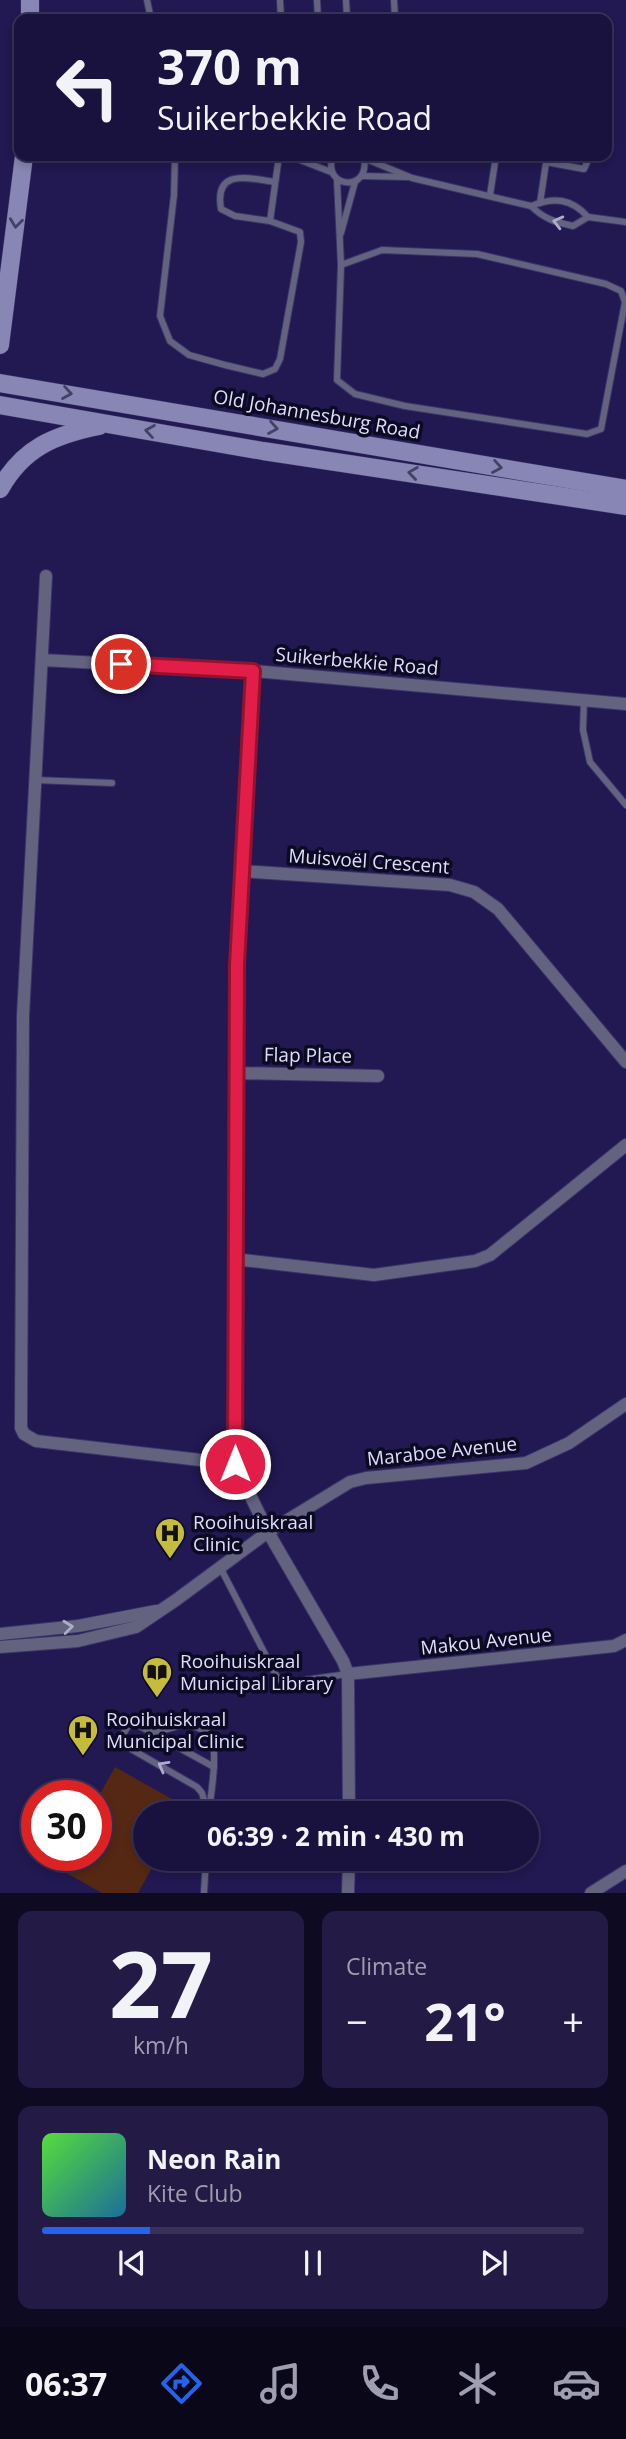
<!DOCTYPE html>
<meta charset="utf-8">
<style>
body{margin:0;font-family:"Open Sans",sans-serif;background:#231b45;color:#f1f3f6;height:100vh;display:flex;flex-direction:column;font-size:26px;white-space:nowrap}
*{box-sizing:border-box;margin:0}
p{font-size:23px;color:#9f9eb0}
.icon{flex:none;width:38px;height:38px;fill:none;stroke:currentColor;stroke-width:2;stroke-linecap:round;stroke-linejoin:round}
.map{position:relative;height:1893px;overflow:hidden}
.side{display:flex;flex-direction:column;gap:18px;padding:18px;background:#0e0a22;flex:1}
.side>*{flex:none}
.guide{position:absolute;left:14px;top:14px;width:598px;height:147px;border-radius:14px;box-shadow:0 4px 10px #0003,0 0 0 2px #383258;background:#1a123e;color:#f1f3f6;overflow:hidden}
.speed{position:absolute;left:21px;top:1780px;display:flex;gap:14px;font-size:35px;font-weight:700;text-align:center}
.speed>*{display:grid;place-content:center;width:91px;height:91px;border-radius:50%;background:#1a123e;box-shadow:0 4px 10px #0003,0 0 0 2px #383258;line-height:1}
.speed .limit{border:10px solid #d22;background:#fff;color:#111}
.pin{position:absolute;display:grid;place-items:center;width:60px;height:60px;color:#fff;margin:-30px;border:4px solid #fff;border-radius:50%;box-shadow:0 2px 7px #0007}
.me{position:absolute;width:77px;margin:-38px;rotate:0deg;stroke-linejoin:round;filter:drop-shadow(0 0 5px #0008)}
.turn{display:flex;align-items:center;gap:24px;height:147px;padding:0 28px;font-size:32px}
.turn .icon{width:91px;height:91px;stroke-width:2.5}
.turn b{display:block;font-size:49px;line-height:60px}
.big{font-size:52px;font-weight:700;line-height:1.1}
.side .card{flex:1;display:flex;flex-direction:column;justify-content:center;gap:10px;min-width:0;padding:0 24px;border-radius:14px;background:#231b45}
.side .dial{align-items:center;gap:0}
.dial b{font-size:91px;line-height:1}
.song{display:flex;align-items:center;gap:21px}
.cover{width:84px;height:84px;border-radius:10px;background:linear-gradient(135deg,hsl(110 70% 55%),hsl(200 70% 35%))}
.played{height:7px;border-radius:4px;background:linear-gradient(90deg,#2563eb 20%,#383258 20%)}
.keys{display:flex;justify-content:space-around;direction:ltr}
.heat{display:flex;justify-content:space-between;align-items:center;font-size:38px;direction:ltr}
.side .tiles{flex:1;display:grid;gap:18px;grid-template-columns:1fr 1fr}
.card:last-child{grid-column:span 2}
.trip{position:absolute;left:133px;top:1801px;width:406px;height:70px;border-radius:35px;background:#1a123e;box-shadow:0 4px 10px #0003,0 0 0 2px #383258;font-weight:700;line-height:70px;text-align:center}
.tab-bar{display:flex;height:112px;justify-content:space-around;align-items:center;background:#0a0719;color:#9f9eb0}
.tab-bar .icon{width:49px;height:49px}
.tab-bar .on{color:#2563eb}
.tab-bar b{font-size:32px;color:#f1f3f6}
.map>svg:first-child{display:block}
.green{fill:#552813}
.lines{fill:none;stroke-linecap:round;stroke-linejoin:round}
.service-casing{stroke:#3c346a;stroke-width:8}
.minor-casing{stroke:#3c346a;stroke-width:14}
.secondary-casing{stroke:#3c346a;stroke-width:19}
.service{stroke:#636380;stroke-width:6}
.minor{stroke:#636380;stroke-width:12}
.secondary{stroke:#8786b4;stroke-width:18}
.oneway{stroke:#adadcb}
.oneway2{stroke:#434164}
.route-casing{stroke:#92132f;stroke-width:18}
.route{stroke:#e11d48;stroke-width:12}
.labels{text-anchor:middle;stroke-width:7;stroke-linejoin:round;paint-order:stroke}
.street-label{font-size:19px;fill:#dfdffd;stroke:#0c0922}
.poi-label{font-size:19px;fill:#dfdffd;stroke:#0c0922;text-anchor:start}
</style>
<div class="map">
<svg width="626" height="1893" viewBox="0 0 626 1893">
<rect width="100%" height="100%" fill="#221852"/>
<path class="green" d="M115 1767 186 1807 183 1813H145V1858L157 1859 138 1893H102L59 1869 67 1855H96V1801Z"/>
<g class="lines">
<g class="service-casing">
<g id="service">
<path d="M147 0 151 19"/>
<path d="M280 0 281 19"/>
<path d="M317 0 318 19"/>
<path d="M346 0 347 19"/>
<path d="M394 0 395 19"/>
<path d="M175 156 174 195 160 316 170 341 189 355 225 365 263 374 275 369 280 359 301 242 300 232 270 221 279 156"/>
<path d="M290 156 331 172"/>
<path d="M333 156C321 188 371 194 364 157"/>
<path d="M364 158 412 178 531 206C544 219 555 222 573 226L588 217 626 222"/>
<path d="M546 162 584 169 590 156"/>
<path d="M362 176 407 177"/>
<path d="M337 180 341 265 337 380 355 394 405 406 587 434 601 429 625 302 621 291 606 284 477 254 382 250 341 265"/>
<path d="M490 195 496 156"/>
<path d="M540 203 547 156"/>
<path d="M531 206C554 197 571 198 588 217"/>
<path d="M270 221 235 216 221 209C214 168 248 178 275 182"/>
<path d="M341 233 355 182"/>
<path d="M584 700 583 730 590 762 626 805"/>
<path d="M35 780 112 783"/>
<path d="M220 1567 278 1679 290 1682 348 1674"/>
<path d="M156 1732 187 1724C193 1726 202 1729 208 1733 220 1742 211 1795 209 1810"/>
<path d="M208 1813 202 1793 197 1787 124 1745 121 1737 129 1725 136 1724 214 1767"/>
<path d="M204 1893 206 1858"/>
</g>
</g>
<g class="minor-casing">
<g id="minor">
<path d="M46 576 23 1016 21 1428 24 1434 36 1441 235 1464 268 1532 343 1661 348 1674 349 1813"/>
<path d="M42 660 253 671 626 704"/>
<path d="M241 871 450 885 474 892 498 909 626 1062"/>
<path d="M237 1073 378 1076"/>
<path d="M234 1259 374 1275 475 1261 490 1255 626 1145"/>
<path d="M235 1464 237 965 253 671"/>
<path d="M0 1634 78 1626 156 1611"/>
<path d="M0 1647 78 1641 136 1627 176 1600 268 1532 350 1482 366 1478 526 1463 569 1443 626 1404"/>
<path d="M348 1674 614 1646 626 1640"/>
<path d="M348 1893 349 1858"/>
<path d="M591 1893 626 1871"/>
</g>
</g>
<g class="secondary-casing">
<g id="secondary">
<path d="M30 0V19"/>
<path d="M0 345 24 156"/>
<path d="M0 383 626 489"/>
<path d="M0 405 263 451 626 506"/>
<path d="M0 489C23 448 54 435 99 426"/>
</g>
</g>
<use href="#service" class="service"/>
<use href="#minor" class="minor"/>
<use href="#secondary" class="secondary"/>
</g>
<defs><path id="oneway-chevron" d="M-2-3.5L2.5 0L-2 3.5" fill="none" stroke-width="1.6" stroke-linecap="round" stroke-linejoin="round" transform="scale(1.75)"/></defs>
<g class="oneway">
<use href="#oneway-chevron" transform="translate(558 222) rotate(-166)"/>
<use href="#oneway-chevron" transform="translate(68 1627) rotate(-6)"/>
<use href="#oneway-chevron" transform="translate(163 1766) rotate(-151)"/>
</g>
<g class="oneway2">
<use href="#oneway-chevron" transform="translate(16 223) rotate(97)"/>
<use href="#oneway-chevron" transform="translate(67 393) rotate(9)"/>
<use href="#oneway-chevron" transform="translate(273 428) rotate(10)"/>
<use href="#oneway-chevron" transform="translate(150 431) rotate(-171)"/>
<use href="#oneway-chevron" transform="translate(497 467) rotate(10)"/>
<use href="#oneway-chevron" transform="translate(413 473) rotate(-172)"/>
</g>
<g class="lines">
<g class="route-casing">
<path id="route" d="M121 664 253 671 237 965 235 1464"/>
</g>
<use href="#route" class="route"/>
</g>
<defs>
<g id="hospital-pin" transform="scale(1.575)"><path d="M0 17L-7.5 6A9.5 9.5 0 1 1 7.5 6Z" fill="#c5bc3d" stroke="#0c0922"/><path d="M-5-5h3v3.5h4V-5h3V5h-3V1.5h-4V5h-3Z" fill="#111"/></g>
<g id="library-pin" transform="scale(1.575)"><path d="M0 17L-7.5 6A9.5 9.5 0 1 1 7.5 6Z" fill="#c5bc3d" stroke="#0c0922"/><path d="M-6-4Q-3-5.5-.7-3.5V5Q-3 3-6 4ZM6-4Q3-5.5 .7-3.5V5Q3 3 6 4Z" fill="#111"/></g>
</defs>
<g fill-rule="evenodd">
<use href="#hospital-pin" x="170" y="1533"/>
<use href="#library-pin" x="157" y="1672"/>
<use href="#hospital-pin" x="83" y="1730"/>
</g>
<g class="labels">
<g class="street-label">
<text transform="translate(317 414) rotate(10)" y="7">Old Johannesburg Road</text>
<text transform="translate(357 661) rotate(5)" y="7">Suikerbekkie Road</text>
<text transform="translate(369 861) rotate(4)" y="7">Muisvoël Crescent</text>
<text transform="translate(308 1055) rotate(1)" y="7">Flap Place</text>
<text transform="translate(442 1451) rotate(-6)" y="7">Maraboe Avenue</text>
<text transform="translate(486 1641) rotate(-6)" y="7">Makou Avenue</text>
</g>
<g class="poi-label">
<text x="193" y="1529">Rooihuiskraal<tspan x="193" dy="22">Clinic</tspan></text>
<text x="180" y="1668">Rooihuiskraal<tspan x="180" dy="22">Municipal Library</tspan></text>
<text x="106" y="1726">Rooihuiskraal<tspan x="106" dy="22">Municipal Clinic</tspan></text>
</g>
</g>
</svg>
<div class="speed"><div class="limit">30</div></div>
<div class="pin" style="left:121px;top:664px;background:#d93025"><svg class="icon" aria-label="arrive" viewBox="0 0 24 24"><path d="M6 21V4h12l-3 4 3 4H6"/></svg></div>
<svg class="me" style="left:235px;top:1464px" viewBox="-20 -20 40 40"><circle r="17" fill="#e11d48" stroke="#fff" stroke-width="3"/><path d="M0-11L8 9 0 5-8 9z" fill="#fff"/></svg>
<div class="trip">06:39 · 2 min · 430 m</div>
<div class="guide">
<div class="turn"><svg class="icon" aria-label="left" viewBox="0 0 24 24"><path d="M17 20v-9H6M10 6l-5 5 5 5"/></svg><div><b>370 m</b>Suikerbekkie Road</div></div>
</div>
</div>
<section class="side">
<div class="tiles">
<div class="card dial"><b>27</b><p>km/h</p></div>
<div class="card"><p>Climate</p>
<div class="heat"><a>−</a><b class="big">21°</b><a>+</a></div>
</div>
<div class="card">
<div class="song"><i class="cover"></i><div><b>Neon Rain</b><p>Kite Club</p></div></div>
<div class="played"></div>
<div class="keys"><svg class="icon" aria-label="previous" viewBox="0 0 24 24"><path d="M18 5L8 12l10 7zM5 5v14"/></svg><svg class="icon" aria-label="pause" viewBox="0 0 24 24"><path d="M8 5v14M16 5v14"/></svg><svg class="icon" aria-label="next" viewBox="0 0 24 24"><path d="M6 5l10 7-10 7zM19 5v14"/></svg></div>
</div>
</div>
</section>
<nav class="tab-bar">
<b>06:37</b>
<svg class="icon on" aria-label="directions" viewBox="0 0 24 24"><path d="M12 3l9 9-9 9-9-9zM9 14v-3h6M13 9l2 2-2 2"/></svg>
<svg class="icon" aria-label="music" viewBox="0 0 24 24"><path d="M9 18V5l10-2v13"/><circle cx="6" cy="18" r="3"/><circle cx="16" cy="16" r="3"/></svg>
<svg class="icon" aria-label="phone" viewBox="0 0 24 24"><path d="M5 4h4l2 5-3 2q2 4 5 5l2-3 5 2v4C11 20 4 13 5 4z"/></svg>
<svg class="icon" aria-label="climate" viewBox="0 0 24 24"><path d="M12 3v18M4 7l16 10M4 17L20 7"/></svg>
<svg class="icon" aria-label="car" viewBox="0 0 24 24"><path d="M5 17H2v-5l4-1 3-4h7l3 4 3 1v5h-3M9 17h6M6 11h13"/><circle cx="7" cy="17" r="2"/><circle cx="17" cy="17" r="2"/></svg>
</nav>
